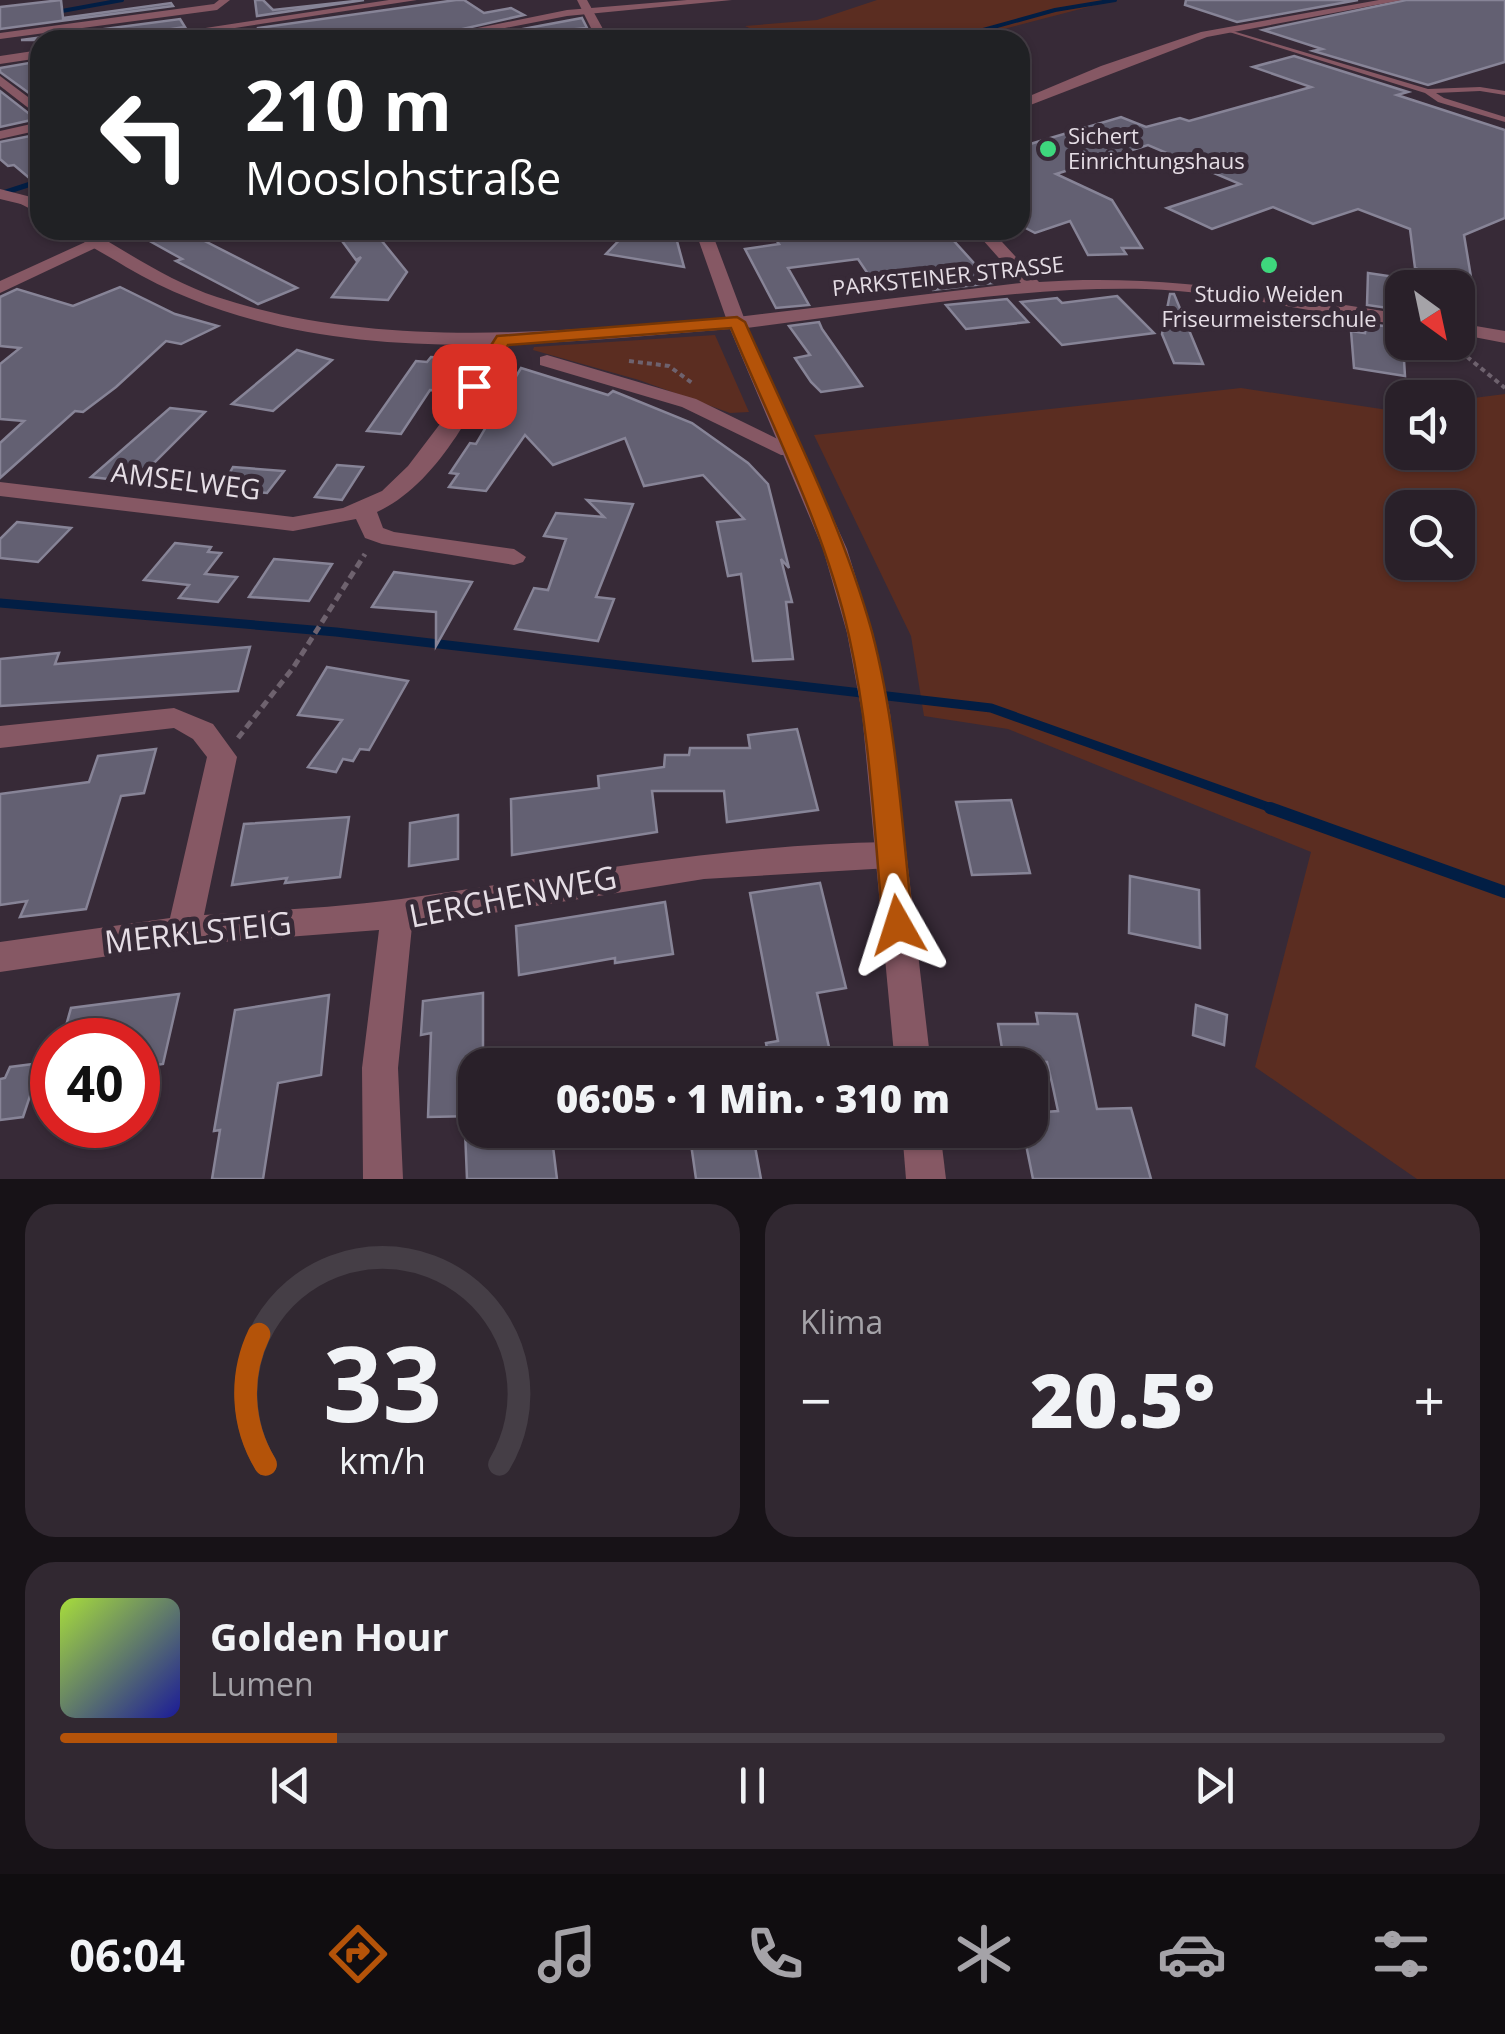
<!DOCTYPE html>
<html lang="de">
<meta charset="utf-8">
<style>
body{margin:0;font-family:"Open Sans",sans-serif;background:#312831;color:#f1f3f6;height:100vh;display:flex;flex-direction:column;font-size:38px;white-space:nowrap}
*{box-sizing:border-box;margin:0}
p{font-size:32px;color:#a5a3a8}
.icon{flex:none;width:55px;height:55px;fill:none;stroke:currentColor;stroke-width:2;stroke-linecap:round;stroke-linejoin:round}
.map{position:relative;height:1179px;overflow:hidden}
.panel{display:flex;flex-direction:column;gap:25px;padding:25px;background:#171217;flex:1}
.panel>*{flex:none}
.top-card{position:absolute;left:30px;top:30px;width:1000px;height:210px;border-radius:30px;box-shadow:0 2px 8px #0004,0 0 0 2px #453e46;background:#202124;color:#fff;overflow:hidden}
.needle{width:65px;rotate:147deg}
.fabs{position:absolute;left:1385px;top:270px;display:grid;gap:20px}
.fabs a{display:grid;place-items:center;width:90px;height:90px;border-radius:20px;background:#292029;box-shadow:0 2px 8px #0004,0 0 0 2px #453e46;font-size:50px}
.speed{position:absolute;left:30px;top:1018px;display:flex;gap:20px;font-size:50px;font-weight:700;text-align:center}
.speed>*{display:grid;place-content:center;width:130px;height:130px;border-radius:50%;background:#292029;box-shadow:0 2px 8px #0004,0 0 0 2px #453e46;line-height:1}
.speed .limit{border:15px solid #d22;background:#fff;color:#111}
.pin{position:absolute;display:grid;place-items:center;width:85px;height:85px;color:#fff;margin:-42px;border-radius:20px;box-shadow:0 5px 15px #0006}
.me{position:absolute;width:110px;margin:-55px;rotate:354deg;stroke-linejoin:round;filter:drop-shadow(0 0 8px #0008)}
.turn{display:flex;align-items:center;gap:35px;height:210px;padding:0 50px;font-size:45px}
.turn .icon{width:130px;height:130px;stroke-width:2.5}
.turn b{display:block;font-size:70px;line-height:85px}
.big{font-size:75px;font-weight:800;line-height:1.1}
.panel .widget{flex:1;display:flex;flex-direction:column;justify-content:center;gap:15px;min-width:0;padding:0 35px;border-radius:30px;background:#312831}
.panel .dial{align-items:center;gap:0}
.dial svg{height:260px;overflow:visible;fill:none;stroke:#453e46;stroke-width:7;stroke-linecap:round;text-anchor:middle}
.dial text{fill:#f1f3f6;stroke:none}
.song{display:flex;align-items:center;gap:30px}
.cover{width:120px;height:120px;border-radius:15px;background:linear-gradient(135deg,hsl(80 70% 55%),hsl(240 70% 35%))}
.played{height:10px;border-radius:5px;background:linear-gradient(90deg,#b45309 20%,#453e46 20%)}
.keys{display:flex;justify-content:space-around;direction:ltr}
.heat{display:flex;justify-content:space-between;align-items:center;font-size:55px;direction:ltr}
.panel .tiles{flex:1;display:grid;gap:25px;grid-template-columns:1fr 1fr}
.widget:last-child{grid-column:span 2}
.trip{position:absolute;left:458px;top:1048px;width:590px;height:100px;border-radius:30px;background:#292029;box-shadow:0 2px 8px #0004,0 0 0 2px #453e46;font-weight:800;line-height:100px;text-align:center}
.tab-bar{display:flex;height:160px;justify-content:space-around;align-items:center;background:#100d10;color:#a5a3a8}
.tab-bar .icon{width:70px;height:70px}
.tab-bar .current{color:#b45309}
.tab-bar b{font-size:45px;color:#f1f3f6}
.map>svg:first-child{display:block}
.green{fill:#5b2d21;fill-rule:evenodd}
.lines{fill:none;stroke-linecap:round;stroke-linejoin:round}
.stream-far3{stroke:#021e44;stroke-width:4}
.stream-far2{stroke:#021e44;stroke-width:5}
.stream-far1{stroke:#021e44;stroke-width:9}
.stream{stroke:#021e44;stroke-width:12}
.building{fill:#636072;stroke:#878497;stroke-width:2.5}
.path-far1{stroke:#6e626e;stroke-width:4;stroke-dasharray:5 4;stroke-linecap:butt}
.path{stroke:#6e626e;stroke-width:5;stroke-dasharray:8 5;stroke-linecap:butt}
.service{fill:#865864;fill-rule:evenodd}
.minor{fill:#865864;fill-rule:evenodd}
.tertiary{fill:#865864;fill-rule:evenodd}
.route{fill:#b45309;stroke:#753606;stroke-width:2.5}
.poi-dot{fill:#3ed77d;stroke:#372a37;stroke-width:4}
.labels{text-anchor:middle;stroke-width:10;stroke-linejoin:round;paint-order:stroke}
.far-poi-label{font-size:22px;fill:#e5dde5;stroke:#372a37;text-anchor:start}
.far-street-label{font-size:22px;fill:#e5dde5;stroke:#372a37}
.street-label{font-size:28px;fill:#e5dde5;stroke:#372a37}
.near-street-label{font-size:32px;fill:#e5dde5;stroke:#372a37}
</style>
<div class="map">
<svg width="1505" height="1179" viewBox="0 0 1505 1179">
<rect width="100%" height="100%" fill="#372a37"/>
<g class="green">
<path d="M877 0H1115L961 40H776L745 26 817 20Z"/>
<path d="M715 335 749 412 730 413 639 380 533 350 534 347Z"/>
<path d="M1241 388 1388 410 1402 408V452H1458V400L1505 394V1179H1417L1255 1067 1311 852 1008 729 924 716 911 636 814 435ZM1402 508H1458V562H1402Z"/>
</g>
<g class="lines">
<g class="stream-far3">
<path d="M51 13 122 0"/>
<path d="M947 40 1055 10 1115 0"/>
</g>
<path class="stream-far2" d="M0 194 40 181"/>
<path class="stream-far1" d="M0 603 336 632 991 708 1277 810"/>
<path class="stream" d="M1270 808 1505 892"/>
</g>
<g class="building">
<path d="M61 0 63 18 171 3 173 6 0 29V7Z"/>
<path d="M255 0H263L273 10 364 0 257 16Z"/>
<path d="M456 0H464L484 13 511 8 524 15 414 40H259L258 28Z"/>
<path d="M1186 0H1358L1237 22 1185 5Z"/>
<path d="M1406 0H1505V62L1428 85 1313 51 1322 49 1263 30Z"/>
<path d="M582 18 587 28 556 31 575 40H463Z"/>
<path d="M180 19 185 27 126 36 123 40H21Z"/>
<path d="M1294 56 1408 92 1397 95 1505 130V218L1464 235 1471 277 1452 275 1453 284 1415 268 1410 229 1358 209 1313 224 1273 207 1212 229 1167 208 1240 184 1148 145 1056 174 1112 200 1142 248H1122L1126 254 1088 255 1070 221 1035 233 1020 225V147L1121 117 1146 127 1180 118 1189 121 1311 87 1253 67Z"/>
<path d="M29 63 40 71V101L0 72V68Z"/>
<path d="M0 91 36 119 0 127Z"/>
<path d="M40 134V187L14 165 8 166 0 159V142Z"/>
<path d="M130 230H183L297 288 258 304 176 261 182 259Z"/>
<path d="M334 230H373L407 272 388 300 332 297 361 257 356 260Z"/>
<path d="M629 230H674L684 267 606 254Z"/>
<path d="M769 230H944L992 283 933 290 915 268 868 274 858 259 788 268 809 305 776 308 745 249 779 244Z"/>
<path d="M1368 273 1402 278V310L1367 305Z"/>
<path d="M120 287 175 314 218 326 181 344 166 341 116 387 83 412 75 411 0 478V443L24 421 0 419V364L20 348 0 346V297L17 289 73 306Z"/>
<path d="M1170 294H1174L1203 364 1174 363 1162 334Z"/>
<path d="M1117 296 1154 333 1062 345 1021 302 1057 298 1062 303Z"/>
<path d="M1007 299 1028 322 966 329 946 305Z"/>
<path d="M819 322 822 329 862 386 821 392 811 382 795 358 810 355 789 326Z"/>
<path d="M1366 324 1402 328 1405 376 1354 368 1351 331 1365 333Z"/>
<path d="M297 350 332 360 273 411 232 404Z"/>
<path d="M431 357 468 360 448 391 430 390 401 434 367 431 416 361 427 362Z"/>
<path d="M521 368 608 395 613 391 692 423 748 463 768 484 789 568 781 559 792 602H786L793 659 753 661 741 574 728 576 717 522 744 519 703 475 644 486 625 438 553 465 525 435 486 491 449 487 458 474 450 473 470 443 476 444Z"/>
<path d="M170 408 205 412 135 482 91 477Z"/>
<path d="M337 465 363 467 342 500 315 497Z"/>
<path d="M233 467 284 471 267 493 221 489Z"/>
<path d="M587 500 633 504 596 597 614 599 598 641 515 629 534 588 548 590 566 539 544 536 556 513 604 517Z"/>
<path d="M17 522 71 528 38 562 0 558V539Z"/>
<path d="M175 543 211 547 208 552 221 553 205 574 237 577 218 602 179 598 189 585 144 580Z"/>
<path d="M274 559 332 564 309 601 249 597Z"/>
<path d="M394 572 472 582 436 646V612L372 607Z"/>
<path d="M250 647 238 691 0 706V659L59 653 55 664Z"/>
<path d="M327 667 408 681 369 750 360 749 353 761 343 759 336 772 308 767 342 720 298 715Z"/>
<path d="M797 729 818 810 727 822 724 791H652L657 832 512 855 511 799 599 788 598 776 664 767 665 755H689L690 748H750L748 735Z"/>
<path d="M156 749 144 793 121 796 86 909 20 917 27 901 0 905V794L89 782 98 756Z"/>
<path d="M1011 800 1030 873 972 875 956 802Z"/>
<path d="M458 815V859L409 866 410 823Z"/>
<path d="M349 817 340 877 285 883 287 878 232 885 244 824Z"/>
<path d="M1130 876 1199 890 1200 948 1129 933Z"/>
<path d="M820 883 846 988 817 993 833 1065H770L766 1043 778 1041 750 893Z"/>
<path d="M665 902 673 954 615 963V958L519 975 516 926Z"/>
<path d="M483 993V1054L475 1056V1116L428 1117 431 1033 421 1035 423 1001Z"/>
<path d="M179 994 163 1064 138 1068V1040H62L71 1008Z"/>
<path d="M329 995 321 1075 278 1083 263 1179H212L220 1130 214 1131 235 1010Z"/>
<path d="M1196 1005 1227 1015 1224 1045 1193 1035Z"/>
<path d="M1036 1013 1077 1014 1097 1109 1131 1108 1151 1179H1033L1023 1130H1030V1113L1058 1111 1052 1083 1047 1062 1004 1061 998 1024H1038Z"/>
<path d="M41 1063 23 1117 0 1120V1079L5 1078 10 1067Z"/>
<path d="M465 1130H551L557 1179H467Z"/>
<path d="M689 1130H752L761 1179H696Z"/>
</g>
<g class="lines">
<g class="path-far1">
<path d="M1460 351 1505 388"/>
<path d="M629 361 669 366 692 383"/>
</g>
<path class="path" d="M238 738 293 668 365 554"/>
<path class="service" d="M1226 29 1428 89 1480 87 1505 91V95L1480 91 1436 93 1444 98 1505 117V122L1438 102 1425 93 1226 31Z"/>
<g class="minor">
<path d="M219 0H230L217 10 0 39V33L214 4Z"/>
<path d="M389 0H417L157 40H127Z"/>
<path d="M687 0H732L567 16 443 40H418L567 10Z"/>
<path d="M1379 0H1402L1207 37 1020 109V100L1101 66 1201 32Z"/>
<path d="M40 50V58L0 64V56Z"/>
<path d="M0 76 40 106V117L0 86Z"/>
<path d="M40 122V130L0 139V131Z"/>
<path d="M0 189 31 197 33 200 25 205 0 199Z"/>
<path d="M974 230H991L1039 282C1163 273 1280 295 1402 314V325C1317 314 1233 292 1146 289 1009 286 873 313 737 329L728 323 737 317 1021 283Z"/>
<path d="M92 239 106 243 0 293V281Z"/>
<path d="M1458 323 1505 331V343L1458 334Z"/>
<path d="M503 334 512 340C478 398 442 482 377 512L383 528 394 532 514 549 526 557 523 562 514 565 382 544 365 538 356 519 293 531 0 496V482L293 517 343 508 382 491 408 466 446 416 496 336Z"/>
<path d="M547 355 696 399 800 450 797 455H781L682 407 540 365V357Z"/>
<path d="M174 708 213 724 237 757 204 915C269 910 336 908 401 899 564 876 724 844 890 842L901 846 906 855 901 864 890 868 704 879 412 926 398 1068 403 1179H363L362 1068 379 930 184 945 0 972V942L170 918 207 757 193 739 174 728 0 748V726Z"/>
</g>
<g class="tertiary">
<path d="M577 0H587L609 40H597Z"/>
<path d="M19 197 40 202V214L19 203Z"/>
<path d="M69 230H89C130 254 171 282 217 297 381 351 557 331 726 318L695 230H711L749 331 847 549 873 633 890 713 931 1065H895L862 713 847 633 823 549 730 329C531 345 307 373 126 267 108 255 84 245 69 230Z"/>
<path d="M902 1130H940L946 1179H906Z"/>
</g>
</g>
<path class="route" d="M737 317 745 322C790 424 842 524 872 632 897 727 902 828 913 925L908 934 898 938 887 934 883 925C874 829 870 731 849 636 825 529 773 428 731 328L508 345 480 390 474 392 465 386 497 336Z"/>
<g class="poi-dot">
<circle cx="1048" cy="149" r="10"/>
<circle cx="1269" cy="265" r="10"/>
</g>
<g class="labels">
<g class="far-poi-label">
<text x="1068" y="144">Sichert<tspan x="1068" dy="25">Einrichtungshaus</tspan></text>
<text x="1269" y="302" text-anchor="middle">Studio Weiden<tspan x="1269" dy="25">Friseurmeisterschule</tspan></text>
</g>
<g class="far-street-label">
<text transform="translate(948 276) rotate(-6)" y="8">PARKSTEINER STRASSE</text>
</g>
<g class="street-label">
<text transform="translate(186 481) rotate(7)" y="10">AMSELWEG</text>
</g>
<g class="near-street-label">
<text transform="translate(513 897) rotate(-11)" y="11">LERCHENWEG</text>
<text transform="translate(198 933) rotate(-6)" y="11">MERKLSTEIG</text>
</g>
</g>
</svg>
<div class="fabs">
<a><svg class="needle" viewBox="-14 -14 28 28"><path d="M0-13l5 13h-10z" fill="#e53935"/><path d="M0 13l5-13h-10z" fill="#a5a3a8"/></svg></a>
<a><svg class="icon" aria-label="sound" viewBox="0 0 24 24"><path d="M4 9h4l5-4v14l-5-4H4zM17 9q2 3 0 6"/></svg></a>
<a><svg class="icon" aria-label="search" viewBox="0 0 24 24"><circle cx="10" cy="10" r="6"/><path d="M15 15l6 6"/></svg></a>
</div>
<div class="speed"><div class="limit">40</div></div>
<div class="pin" style="left:474px;top:386px;background:#d93025"><svg class="icon" aria-label="arrive" viewBox="0 0 24 24"><path d="M6 21V4h12l-3 4 3 4H6"/></svg></div>
<svg class="me" style="left:898px;top:925px" viewBox="-20 -20 40 40"><path d="M0-17L14 15 0 8-14 15z" fill="#b45309" stroke="#fff" stroke-width="4"/></svg>
<div class="trip">06:05 · 1 Min. · 310 m</div>
<div class="top-card">
<div class="turn"><svg class="icon" aria-label="left" viewBox="0 0 24 24"><path d="M17 20v-9H6M10 6l-5 5 5 5"/></svg><div><b>210 m</b>Mooslohstraße</div></div>
</div>
</div>
<section class="panel">
<div class="tiles">
<div class="widget dial"><svg viewBox="0 0 100 80">
<path d="M14 69A42 42 0 1 1 86 69"/>
<path d="M14 69A42 42 0 0 1 12 29" stroke="#b45309"/>
<text x="50" y="56" font-size="32" font-weight="700">33</text>
<text x="50" y="72" font-size="11">km/h</text>
</svg></div>
<div class="widget"><p>Klima</p>
<div class="heat"><a>−</a><b class="big">20.5°</b><a>+</a></div>
</div>
<div class="widget">
<div class="song"><i class="cover"></i><div><b>Golden Hour</b><p>Lumen</p></div></div>
<div class="played"></div>
<div class="keys"><svg class="icon" aria-label="previous" viewBox="0 0 24 24"><path d="M18 5L8 12l10 7zM5 5v14"/></svg><svg class="icon" aria-label="pause" viewBox="0 0 24 24"><path d="M8 5v14M16 5v14"/></svg><svg class="icon" aria-label="next" viewBox="0 0 24 24"><path d="M6 5l10 7-10 7zM19 5v14"/></svg></div>
</div>
</div>
</section>
<nav class="tab-bar">
<b>06:04</b>
<svg class="icon current" aria-label="directions" viewBox="0 0 24 24"><path d="M12 3l9 9-9 9-9-9zM9 14v-3h6M13 9l2 2-2 2"/></svg>
<svg class="icon" aria-label="music" viewBox="0 0 24 24"><path d="M9 18V5l10-2v13"/><circle cx="6" cy="18" r="3"/><circle cx="16" cy="16" r="3"/></svg>
<svg class="icon" aria-label="phone" viewBox="0 0 24 24"><path d="M5 4h4l2 5-3 2q2 4 5 5l2-3 5 2v4C11 20 4 13 5 4z"/></svg>
<svg class="icon" aria-label="climate" viewBox="0 0 24 24"><path d="M12 3v18M4 7l16 10M4 17L20 7"/></svg>
<svg class="icon" aria-label="car" viewBox="0 0 24 24"><path d="M5 17H2v-5l4-1 3-4h7l3 4 3 1v5h-3M9 17h6M6 11h13"/><circle cx="7" cy="17" r="2"/><circle cx="17" cy="17" r="2"/></svg>
<svg class="icon" aria-label="filters" viewBox="0 0 24 24"><path d="M4 7h16M4 17h16"/><circle cx="9" cy="7" r="2"/><circle cx="15" cy="17" r="2"/></svg>
</nav>
